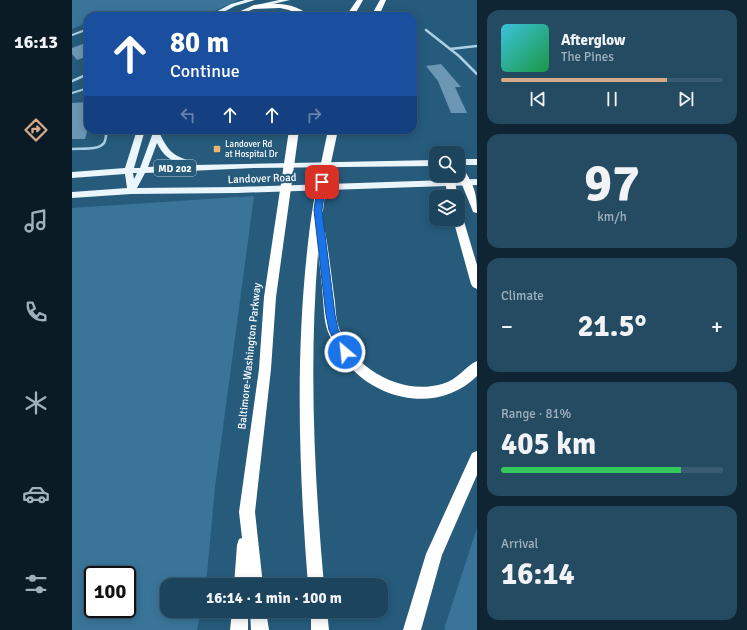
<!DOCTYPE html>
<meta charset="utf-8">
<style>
body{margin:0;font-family:Signika,sans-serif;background:#254b63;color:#f1f3f6;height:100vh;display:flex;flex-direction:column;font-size:15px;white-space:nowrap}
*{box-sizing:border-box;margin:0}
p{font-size:13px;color:#a0b0bc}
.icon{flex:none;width:22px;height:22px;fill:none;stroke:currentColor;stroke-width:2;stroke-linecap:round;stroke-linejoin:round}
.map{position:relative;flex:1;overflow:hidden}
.side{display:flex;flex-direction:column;gap:10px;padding:10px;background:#0f2533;width:270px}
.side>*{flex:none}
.hud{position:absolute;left:12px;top:12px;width:333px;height:122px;border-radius:12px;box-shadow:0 2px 10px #0003,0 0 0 1px #3a5c72;background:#1a4fa0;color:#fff;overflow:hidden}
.buttons{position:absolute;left:357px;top:146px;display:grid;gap:8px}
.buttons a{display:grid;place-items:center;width:36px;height:36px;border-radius:8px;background:#1c445d;box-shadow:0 2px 10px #0003,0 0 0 1px #3a5c72;font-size:20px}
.speed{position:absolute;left:12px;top:566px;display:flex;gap:8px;font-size:20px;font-weight:700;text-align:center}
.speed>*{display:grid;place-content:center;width:52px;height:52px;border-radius:50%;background:#1c445d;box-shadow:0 2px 10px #0003,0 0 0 1px #3a5c72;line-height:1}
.speed .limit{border:2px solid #111;border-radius:6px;background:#fff;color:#111}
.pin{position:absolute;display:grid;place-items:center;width:34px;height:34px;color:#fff;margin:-17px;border-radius:8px;box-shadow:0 2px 6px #0006}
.me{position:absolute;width:44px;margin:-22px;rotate:332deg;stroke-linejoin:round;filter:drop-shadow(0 0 3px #0008)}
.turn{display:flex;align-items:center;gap:14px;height:84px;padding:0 20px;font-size:18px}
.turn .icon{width:52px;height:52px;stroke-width:2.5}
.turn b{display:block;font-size:28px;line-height:34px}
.lanes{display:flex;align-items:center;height:38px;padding:0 20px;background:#0003;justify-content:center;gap:20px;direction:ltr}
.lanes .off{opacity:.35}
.big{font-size:30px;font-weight:700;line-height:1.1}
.side .card{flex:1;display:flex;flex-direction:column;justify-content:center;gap:6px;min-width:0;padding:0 14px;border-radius:12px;background:#254b63}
.side .dial{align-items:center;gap:0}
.dial b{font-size:52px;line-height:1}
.song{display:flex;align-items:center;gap:12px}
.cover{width:48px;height:48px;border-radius:6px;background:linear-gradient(135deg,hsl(190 70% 55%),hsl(140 70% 35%))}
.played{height:4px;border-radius:2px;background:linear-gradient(90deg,#d6ab8b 75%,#3a5c72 75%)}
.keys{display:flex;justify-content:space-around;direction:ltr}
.heat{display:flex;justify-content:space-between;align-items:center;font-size:22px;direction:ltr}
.charge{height:6px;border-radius:3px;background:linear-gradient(90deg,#34c759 81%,#3a5c72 0)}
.trip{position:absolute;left:88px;top:578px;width:228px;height:40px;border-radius:12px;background:#1c445d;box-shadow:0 2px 10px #0003,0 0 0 1px #3a5c72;font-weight:700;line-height:40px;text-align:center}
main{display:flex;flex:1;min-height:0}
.tabs{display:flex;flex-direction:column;width:72px;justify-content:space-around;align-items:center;background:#0b1b25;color:#a0b0bc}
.tabs .icon{width:28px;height:28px}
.tabs .selected{color:#d6ab8b}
.tabs b{font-size:18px;color:#f1f3f6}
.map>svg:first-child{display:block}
.green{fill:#3a7599;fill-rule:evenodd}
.building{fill:#6b97b4}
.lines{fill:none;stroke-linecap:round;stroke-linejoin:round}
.service-far1{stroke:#abcfe4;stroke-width:2}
.service{stroke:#abcfe4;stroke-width:2.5}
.minor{stroke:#abcfe4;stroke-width:2.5}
.primary{fill:#ebf5fc;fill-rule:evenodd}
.motorway{fill:#fff;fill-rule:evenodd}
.route{fill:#1a73e8;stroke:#114b97}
.poi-dot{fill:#edb371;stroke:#265b7c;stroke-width:1.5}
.labels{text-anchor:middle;stroke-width:4;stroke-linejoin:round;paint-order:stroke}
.far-poi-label{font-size:9px;fill:#fff;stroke:#265b7c;text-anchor:start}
.shield{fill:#265b7c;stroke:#beced8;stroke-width:1}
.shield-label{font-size:10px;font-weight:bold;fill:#fff}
.street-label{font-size:11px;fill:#fff;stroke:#265b7c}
</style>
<main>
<nav class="tabs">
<b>16:13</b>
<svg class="icon selected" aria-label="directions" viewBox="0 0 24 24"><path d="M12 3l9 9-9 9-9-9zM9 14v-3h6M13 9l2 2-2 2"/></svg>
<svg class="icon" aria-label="music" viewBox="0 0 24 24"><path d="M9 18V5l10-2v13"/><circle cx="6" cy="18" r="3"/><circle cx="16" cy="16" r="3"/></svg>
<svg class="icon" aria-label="phone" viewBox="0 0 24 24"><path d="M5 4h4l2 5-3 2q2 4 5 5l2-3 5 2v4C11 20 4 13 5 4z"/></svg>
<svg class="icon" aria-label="climate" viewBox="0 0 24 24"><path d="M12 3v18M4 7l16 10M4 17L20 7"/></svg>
<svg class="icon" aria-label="car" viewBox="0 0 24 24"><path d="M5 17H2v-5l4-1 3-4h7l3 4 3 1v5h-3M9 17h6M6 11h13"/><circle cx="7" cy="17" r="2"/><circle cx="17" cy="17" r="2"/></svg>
<svg class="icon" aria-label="filters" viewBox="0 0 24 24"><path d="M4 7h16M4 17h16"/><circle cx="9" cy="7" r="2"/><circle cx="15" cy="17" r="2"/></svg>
</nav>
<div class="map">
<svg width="405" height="630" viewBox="0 0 405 630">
<rect width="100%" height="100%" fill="#265b7c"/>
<g class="green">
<path d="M0 0H167L131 16H16V22L0 29Z"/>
<path d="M182 196 143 487 134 585H95V611H129L125 630H0V208ZM21 575H55V609H21Z"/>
<path d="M405 528V630H373V626Z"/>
</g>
<g class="building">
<path d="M16 42V56L5 60 0 54V48Z"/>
<path d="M369 64 389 87H383L395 113H379L366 81 354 66Z"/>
<path d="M16 102V128L13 139H0V103Z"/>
</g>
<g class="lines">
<g class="service-far1">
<path d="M0 35 16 29"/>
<path d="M0 93 16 88"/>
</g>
<path class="service" d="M0 149C8 148 26 151 32 143 34 140 34 134 35 130"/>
<g class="minor">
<path d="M354 30 387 56 405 74"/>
<path d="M378 49 405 46"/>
<path d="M0 81 16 74"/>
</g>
<g class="primary">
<path d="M173 0H183L163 6 144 16H136L159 4Z"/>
<path d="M207 0H218L184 8 165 16H157L180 6Z"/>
<path d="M65 130H73L62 168H68L82 130H90L88 134C97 153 103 157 123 162V165L364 160V166L182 168 73 173 65 188 165 187 405 179V185L165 193 59 194 0 198V192L55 188 53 174 0 178V172L53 168ZM85 143C91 156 100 162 114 165L76 167ZM61 173H65L62 179Z"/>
<rect x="386" y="159" width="19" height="6"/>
</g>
<g class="motorway">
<path d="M285 0H291L282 16H274Z"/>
<path d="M308 0H314L307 16H299Z"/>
<path d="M195 4C209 3 225 5 235 14L230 16 217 10 208 8 182 9 178 7 182 5Z"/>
<path d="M217 130H227L204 297 199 369 183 512 191 585H162L165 545 167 539 170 538 167 512 187 369 192 297Z"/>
<path d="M256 130H266L254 186 249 227 252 228 253 231C257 252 259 273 262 295 264 306 263 317 267 328 280 368 329 396 370 384 386 380 393 366 405 361V376C370 411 314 403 281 370 270 360 262 346 256 332 252 321 252 310 251 299 250 283 248 268 246 253 237 364 242 474 252 585H236C227 471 223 357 236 243 240 205 248 168 256 130Z"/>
<path d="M386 164 389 165C401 184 405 190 405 213L401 212 400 209 386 175Z"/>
<path d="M375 175H385L383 182 386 197H376L373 182Z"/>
<path d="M386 214 390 215 391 218 405 265V289L401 287 399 284 381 219H386Z"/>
<path d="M405 451V475L370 555 349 630H331L354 554 400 453Z"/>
<path d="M160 611H176V630H158Z"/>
<path d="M178 611H194L197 630H179Z"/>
<path d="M239 611H255L257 630H239Z"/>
</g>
</g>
<path class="route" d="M250 179 254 182 250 210 263 315 266 329 277 352 276 355 273 357 269 355 257 330 254 315 242 210 246 182Z"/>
<rect class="poi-dot" x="141" y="145" width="8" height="8" rx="2"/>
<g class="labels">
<g class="far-poi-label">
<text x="153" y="147">Landover Rd<tspan x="153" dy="10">at Hospital Dr</tspan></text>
</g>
<rect class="shield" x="82" y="160" width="42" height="16" rx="3"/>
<g class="shield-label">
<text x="103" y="172">MD 202</text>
</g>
<g class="street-label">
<text transform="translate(190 178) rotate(-2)" y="4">Landover Road</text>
<text transform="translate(177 356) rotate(-84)" y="4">Baltimore-Washington Parkway</text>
</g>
</g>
</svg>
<div class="buttons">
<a><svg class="icon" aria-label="search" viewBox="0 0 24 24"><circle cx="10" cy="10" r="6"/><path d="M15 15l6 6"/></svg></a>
<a><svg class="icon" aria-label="layers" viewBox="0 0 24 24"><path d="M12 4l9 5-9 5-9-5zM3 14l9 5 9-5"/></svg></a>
</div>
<div class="speed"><div class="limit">100</div></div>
<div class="pin" style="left:250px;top:182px;background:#d93025"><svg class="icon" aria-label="arrive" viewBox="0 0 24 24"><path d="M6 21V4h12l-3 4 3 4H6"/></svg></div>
<svg class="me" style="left:273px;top:352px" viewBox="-20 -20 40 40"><circle r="17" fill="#1a73e8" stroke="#fff" stroke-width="3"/><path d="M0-11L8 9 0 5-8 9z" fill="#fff"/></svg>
<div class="trip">16:14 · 1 min · 100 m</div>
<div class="hud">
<div class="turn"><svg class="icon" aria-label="ahead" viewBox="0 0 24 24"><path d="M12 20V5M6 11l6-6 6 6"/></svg><div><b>80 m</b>Continue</div></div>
<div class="lanes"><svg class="icon off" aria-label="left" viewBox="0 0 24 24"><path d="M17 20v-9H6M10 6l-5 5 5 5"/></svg><svg class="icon" aria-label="ahead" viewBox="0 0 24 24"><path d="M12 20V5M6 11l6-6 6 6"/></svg><svg class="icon" aria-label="ahead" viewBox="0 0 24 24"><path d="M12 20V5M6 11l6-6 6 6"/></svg><svg class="icon off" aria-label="right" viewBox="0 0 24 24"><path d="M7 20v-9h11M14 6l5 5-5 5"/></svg></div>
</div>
</div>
<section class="side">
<div class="card">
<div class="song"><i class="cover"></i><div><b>Afterglow</b><p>The Pines</p></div></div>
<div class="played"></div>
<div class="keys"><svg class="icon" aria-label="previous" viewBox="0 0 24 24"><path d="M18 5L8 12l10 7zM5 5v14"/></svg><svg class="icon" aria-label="pause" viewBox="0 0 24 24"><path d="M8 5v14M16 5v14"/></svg><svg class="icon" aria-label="next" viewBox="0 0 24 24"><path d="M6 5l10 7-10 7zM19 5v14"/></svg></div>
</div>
<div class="card dial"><b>97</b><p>km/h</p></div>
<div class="card"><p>Climate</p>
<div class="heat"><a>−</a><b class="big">21.5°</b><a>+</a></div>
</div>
<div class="card"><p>Range · 81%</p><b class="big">405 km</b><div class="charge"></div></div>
<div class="card"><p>Arrival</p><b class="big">16:14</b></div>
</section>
</main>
